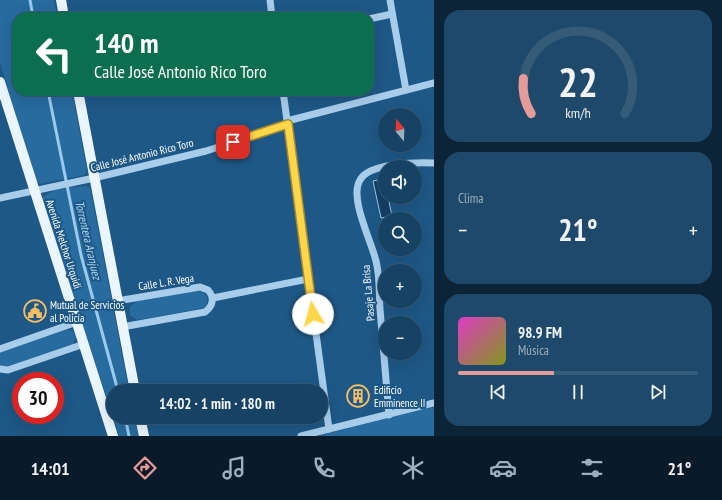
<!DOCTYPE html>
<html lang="es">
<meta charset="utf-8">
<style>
body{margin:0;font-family:"PT Sans Narrow",sans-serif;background:#1f496a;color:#f1f3f6;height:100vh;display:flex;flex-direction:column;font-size:15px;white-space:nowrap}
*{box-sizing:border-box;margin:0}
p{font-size:13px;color:#9eb0bf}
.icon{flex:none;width:22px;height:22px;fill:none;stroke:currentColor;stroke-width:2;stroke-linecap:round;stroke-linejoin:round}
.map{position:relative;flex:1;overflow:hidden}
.drawer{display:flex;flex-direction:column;gap:10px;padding:10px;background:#0c2437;width:288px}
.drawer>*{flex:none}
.guide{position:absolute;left:12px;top:12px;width:362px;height:84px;border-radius:16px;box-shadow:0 4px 16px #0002,0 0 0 1px #355b78;background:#0b6e4f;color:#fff;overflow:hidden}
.needle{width:26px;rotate:341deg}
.tools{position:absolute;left:378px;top:108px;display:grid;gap:8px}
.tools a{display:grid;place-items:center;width:44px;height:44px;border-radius:50%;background:#164264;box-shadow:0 4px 16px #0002,0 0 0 1px #355b78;font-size:20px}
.speed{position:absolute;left:12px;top:372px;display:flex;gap:8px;font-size:20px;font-weight:700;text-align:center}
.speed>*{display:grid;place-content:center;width:52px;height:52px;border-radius:50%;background:#164264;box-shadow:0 4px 16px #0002,0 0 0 1px #355b78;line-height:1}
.speed .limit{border:6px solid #d22;background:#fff;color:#111}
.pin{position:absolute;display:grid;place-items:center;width:34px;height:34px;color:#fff;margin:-17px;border-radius:8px;box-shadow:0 2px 6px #0006}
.me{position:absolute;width:44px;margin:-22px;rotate:352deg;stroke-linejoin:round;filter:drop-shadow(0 0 3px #0008)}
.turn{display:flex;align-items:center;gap:14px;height:84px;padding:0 16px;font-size:18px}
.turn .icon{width:52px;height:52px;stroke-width:2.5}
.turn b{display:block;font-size:28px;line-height:34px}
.big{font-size:30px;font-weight:800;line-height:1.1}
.drawer .card{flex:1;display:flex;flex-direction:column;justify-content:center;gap:6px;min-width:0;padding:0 14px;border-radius:16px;background:#1f496a}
.drawer .dial{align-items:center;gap:0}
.dial svg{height:104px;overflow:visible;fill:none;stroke:#355b78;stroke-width:7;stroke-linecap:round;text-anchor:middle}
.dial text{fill:#f1f3f6;stroke:none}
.song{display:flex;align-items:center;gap:12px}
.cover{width:48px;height:48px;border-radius:6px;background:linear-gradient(135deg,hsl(310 70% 55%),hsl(70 70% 35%))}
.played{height:4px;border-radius:2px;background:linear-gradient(90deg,#e69b98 40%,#355b78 40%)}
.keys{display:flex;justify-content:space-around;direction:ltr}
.heat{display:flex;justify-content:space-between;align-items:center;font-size:22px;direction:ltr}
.trip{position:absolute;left:106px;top:384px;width:222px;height:40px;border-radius:20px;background:#164264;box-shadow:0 4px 16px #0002,0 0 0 1px #355b78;font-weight:800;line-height:40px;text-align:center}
.tab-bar{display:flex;height:64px;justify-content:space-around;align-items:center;background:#091a28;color:#9eb0bf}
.tab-bar .icon{width:28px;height:28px}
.tab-bar .on{color:#e69b98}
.tab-bar b{font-size:18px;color:#f1f3f6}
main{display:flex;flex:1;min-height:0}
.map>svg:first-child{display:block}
.green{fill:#276b9f}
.water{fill:#144065;stroke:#9acaec}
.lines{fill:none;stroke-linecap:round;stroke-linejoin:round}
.stream{stroke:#9acaec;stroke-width:3}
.minor{stroke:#a7cdeb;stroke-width:7}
.major{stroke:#ebf5fe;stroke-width:10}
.route-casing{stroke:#a68a30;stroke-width:10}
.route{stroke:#ffd54a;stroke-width:7}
.labels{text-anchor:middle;stroke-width:4;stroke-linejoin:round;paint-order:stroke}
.street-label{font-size:11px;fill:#fff;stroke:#1e5886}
.poi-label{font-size:11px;fill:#fff;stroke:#1e5886;text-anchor:start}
.water-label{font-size:12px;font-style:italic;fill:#b2d7f2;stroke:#1e5886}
</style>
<main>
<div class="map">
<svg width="434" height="436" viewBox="0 0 434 436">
<rect width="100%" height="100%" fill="#1e5886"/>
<g class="green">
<path d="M0 0H54L57 17H17V91H72L87 171 84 175 40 184 35 180 0 62Z"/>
<path d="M87 186 90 187 129 391H113V417H135L139 436H119L42 199C49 188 75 187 87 186Z"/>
<path d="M197 291 203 292 207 296V304L203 308 137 320 130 315V307L137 301Z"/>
<path d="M66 330C72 329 75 332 76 337L73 344 5 367 0 365V352Z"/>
<path d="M434 407V436H317L346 429 348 427Z"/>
</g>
<path class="water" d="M383 179 385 197H388L392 216 381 218 373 181Z"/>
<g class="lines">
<g class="stream">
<path d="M30 0 33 17"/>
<path d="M48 91 81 255 118 391"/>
<path d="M125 417 129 436"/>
</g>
<g class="minor">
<path d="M270 0 272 17"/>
<path d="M390 0 406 90"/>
<path d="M369 19 392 14"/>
<path d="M283 91 329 429"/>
<path d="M287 121 434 83"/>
<path d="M0 198 94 178 206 151 288 125"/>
<path d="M213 298 308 279"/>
<path d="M117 301 200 287 208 290C215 298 213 306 205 312L122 327"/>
<path d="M0 349 77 322"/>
<path d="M0 369 8 370 84 344"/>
<path d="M389 415C386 380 383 345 380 309 379 294 380 276 376 261 371 240 349 198 360 180 369 163 417 162 434 163"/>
<path d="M301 436 434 403"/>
</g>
<g class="major">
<path d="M61 0 64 17"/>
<path d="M0 82 113 436"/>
<path d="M78 91 135 391"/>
<path d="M140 417 144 436"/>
</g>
</g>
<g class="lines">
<g class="route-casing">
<path id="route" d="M233 142 288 124 313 314"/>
</g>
<use href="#route" class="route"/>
</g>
<defs>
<g id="civic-ring" transform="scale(1.15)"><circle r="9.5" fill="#1e5886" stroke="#f9be66" stroke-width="1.5"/><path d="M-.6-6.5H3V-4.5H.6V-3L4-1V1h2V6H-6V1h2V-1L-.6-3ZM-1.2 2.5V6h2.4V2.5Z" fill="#f9be66"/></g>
<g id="building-ring" transform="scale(1.15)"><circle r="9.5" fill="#1e5886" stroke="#f9be66" stroke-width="1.5"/><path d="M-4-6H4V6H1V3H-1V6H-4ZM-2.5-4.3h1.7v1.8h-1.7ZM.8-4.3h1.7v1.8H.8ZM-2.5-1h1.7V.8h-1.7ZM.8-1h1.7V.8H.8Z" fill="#f9be66"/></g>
</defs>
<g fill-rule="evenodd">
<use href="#civic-ring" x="35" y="311"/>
<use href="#building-ring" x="358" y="396"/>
</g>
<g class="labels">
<g class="street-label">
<text transform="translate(142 155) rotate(-14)" y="4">Calle José Antonio Rico Toro</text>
<text transform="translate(64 244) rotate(72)" y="4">Avenida Melchor Urquidi</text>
<text transform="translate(166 282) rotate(-9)" y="4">Calle L. R. Vega</text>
<text transform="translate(368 293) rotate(-95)" y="4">Pasaje La Brisa</text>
</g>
<g class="poi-label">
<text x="50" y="309">Mutual de Servicios<tspan x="50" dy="13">al Policía</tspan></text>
<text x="374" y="394">Edificio<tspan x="374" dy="13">Emminence II</tspan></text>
</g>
<g class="water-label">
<text transform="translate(88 240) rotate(77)" y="4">Torrentera Aranjuez</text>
</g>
</g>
</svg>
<div class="tools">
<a><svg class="needle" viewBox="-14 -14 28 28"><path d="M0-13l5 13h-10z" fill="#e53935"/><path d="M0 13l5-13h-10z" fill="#9eb0bf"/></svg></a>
<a><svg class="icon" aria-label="sound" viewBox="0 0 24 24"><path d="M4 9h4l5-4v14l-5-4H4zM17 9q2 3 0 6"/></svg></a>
<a><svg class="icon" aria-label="search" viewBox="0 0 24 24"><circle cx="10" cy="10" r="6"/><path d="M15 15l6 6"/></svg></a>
<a>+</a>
<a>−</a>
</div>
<div class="speed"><div class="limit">30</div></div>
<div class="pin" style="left:233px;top:142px;background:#d93025"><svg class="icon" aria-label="arrive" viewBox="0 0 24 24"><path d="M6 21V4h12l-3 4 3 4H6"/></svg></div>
<svg class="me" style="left:313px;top:314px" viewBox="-20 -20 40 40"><circle r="19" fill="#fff"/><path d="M0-13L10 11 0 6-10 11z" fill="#ffd54a"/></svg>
<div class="trip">14:02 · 1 min · 180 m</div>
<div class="guide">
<div class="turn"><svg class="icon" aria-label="left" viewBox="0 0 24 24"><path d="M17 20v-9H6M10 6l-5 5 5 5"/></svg><div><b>140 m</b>Calle José Antonio Rico Toro</div></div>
</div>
</div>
<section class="drawer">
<div class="card dial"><svg viewBox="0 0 100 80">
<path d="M14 69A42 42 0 1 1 86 69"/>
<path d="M14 69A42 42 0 0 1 8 42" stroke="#e69b98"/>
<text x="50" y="56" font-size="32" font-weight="700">22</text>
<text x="50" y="72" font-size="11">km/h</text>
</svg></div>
<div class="card"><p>Clima</p>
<div class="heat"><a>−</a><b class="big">21°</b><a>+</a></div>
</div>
<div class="card">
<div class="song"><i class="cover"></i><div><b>98.9 FM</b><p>Música</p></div></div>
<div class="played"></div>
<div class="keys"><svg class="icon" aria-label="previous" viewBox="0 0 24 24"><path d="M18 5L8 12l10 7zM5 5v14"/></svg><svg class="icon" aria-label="pause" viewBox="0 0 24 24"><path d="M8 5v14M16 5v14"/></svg><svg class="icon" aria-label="next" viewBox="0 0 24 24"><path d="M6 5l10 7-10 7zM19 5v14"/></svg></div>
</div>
</section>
</main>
<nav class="tab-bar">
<b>14:01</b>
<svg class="icon on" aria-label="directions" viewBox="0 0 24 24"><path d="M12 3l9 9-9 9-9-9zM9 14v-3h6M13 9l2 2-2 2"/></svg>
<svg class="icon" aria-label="music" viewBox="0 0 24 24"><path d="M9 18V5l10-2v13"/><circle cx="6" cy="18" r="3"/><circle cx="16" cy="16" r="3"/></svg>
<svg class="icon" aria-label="phone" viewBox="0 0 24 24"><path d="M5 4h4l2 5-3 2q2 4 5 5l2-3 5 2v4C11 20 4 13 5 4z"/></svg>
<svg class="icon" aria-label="climate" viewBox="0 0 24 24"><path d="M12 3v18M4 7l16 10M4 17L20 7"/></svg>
<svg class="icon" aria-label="car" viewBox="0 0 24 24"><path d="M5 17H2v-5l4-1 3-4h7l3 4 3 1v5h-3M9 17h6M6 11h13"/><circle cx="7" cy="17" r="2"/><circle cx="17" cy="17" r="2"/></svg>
<svg class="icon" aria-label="filters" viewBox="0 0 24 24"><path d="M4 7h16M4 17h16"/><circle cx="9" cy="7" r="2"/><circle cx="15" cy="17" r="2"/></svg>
<b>21°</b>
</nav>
